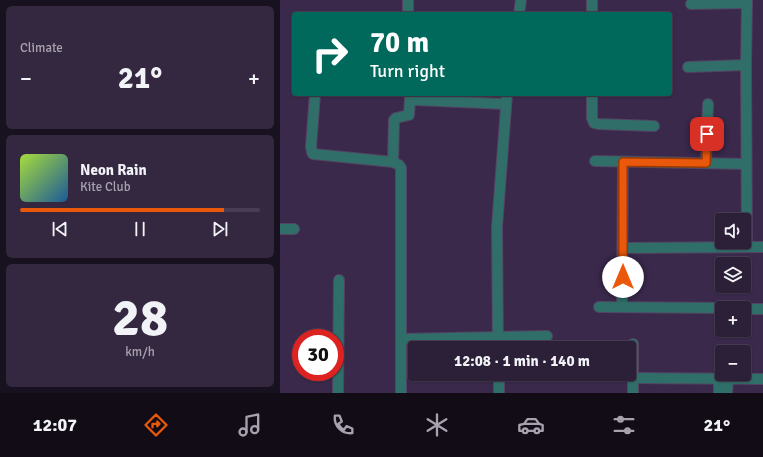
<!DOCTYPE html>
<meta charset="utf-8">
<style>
body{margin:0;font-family:Signika,sans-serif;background:#342740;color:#f1f3f6;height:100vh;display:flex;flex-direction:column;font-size:15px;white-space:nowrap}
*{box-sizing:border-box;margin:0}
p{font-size:13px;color:#a6a2ae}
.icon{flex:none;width:22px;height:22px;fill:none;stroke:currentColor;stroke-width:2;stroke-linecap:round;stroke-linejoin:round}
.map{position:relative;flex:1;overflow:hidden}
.drawer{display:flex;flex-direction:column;gap:6px;padding:6px;background:#18111f;width:280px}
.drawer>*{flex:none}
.hud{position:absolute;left:12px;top:12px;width:380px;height:84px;border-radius:4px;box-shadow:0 1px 3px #0004,0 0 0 1px #483d53;background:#00695c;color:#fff;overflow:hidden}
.buttons{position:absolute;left:435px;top:213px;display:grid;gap:8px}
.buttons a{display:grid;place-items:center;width:36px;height:36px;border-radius:4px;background:#2c1f38;box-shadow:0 1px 3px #0004,0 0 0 1px #483d53;font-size:20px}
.speed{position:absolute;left:12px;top:329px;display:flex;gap:8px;font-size:20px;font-weight:700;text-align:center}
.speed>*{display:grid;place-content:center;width:52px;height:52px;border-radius:50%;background:#2c1f38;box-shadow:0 1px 3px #0004,0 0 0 1px #483d53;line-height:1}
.speed .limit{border:6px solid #d22;background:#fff;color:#111}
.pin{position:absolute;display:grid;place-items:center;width:34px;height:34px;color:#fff;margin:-17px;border-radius:8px;box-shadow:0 2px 6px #0006}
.me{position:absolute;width:44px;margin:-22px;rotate:0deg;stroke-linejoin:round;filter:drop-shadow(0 0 3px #0008)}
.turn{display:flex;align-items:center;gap:14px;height:84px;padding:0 12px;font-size:18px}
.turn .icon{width:52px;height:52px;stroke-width:2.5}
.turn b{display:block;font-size:28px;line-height:34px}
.big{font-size:30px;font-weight:700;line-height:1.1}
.drawer .card{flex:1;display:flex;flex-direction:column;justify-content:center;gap:6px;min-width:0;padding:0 14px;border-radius:6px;background:#342740}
.drawer .dial{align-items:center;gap:0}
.dial b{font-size:52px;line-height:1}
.song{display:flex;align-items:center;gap:12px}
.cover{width:48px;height:48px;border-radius:6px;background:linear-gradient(135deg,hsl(80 70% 55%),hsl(210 70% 35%))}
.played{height:4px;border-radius:2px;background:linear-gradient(90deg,#ea580c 85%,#483d53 85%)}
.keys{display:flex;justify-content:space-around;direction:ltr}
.heat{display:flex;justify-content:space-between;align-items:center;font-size:22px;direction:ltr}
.trip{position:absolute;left:128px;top:341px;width:228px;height:40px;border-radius:4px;background:#2c1f38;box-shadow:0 1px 3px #0004,0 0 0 1px #483d53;font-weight:700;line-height:40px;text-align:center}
.menu{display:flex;height:64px;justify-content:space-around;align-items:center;background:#120c16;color:#a6a2ae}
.menu .icon{width:28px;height:28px}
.menu .on{color:#ea580c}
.menu b{font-size:18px;color:#f1f3f6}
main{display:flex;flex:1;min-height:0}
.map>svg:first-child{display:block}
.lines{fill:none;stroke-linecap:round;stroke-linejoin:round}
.minor-casing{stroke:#534463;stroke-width:12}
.minor{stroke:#306f69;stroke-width:10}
.route-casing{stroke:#983908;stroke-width:10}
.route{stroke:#ea580c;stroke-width:7}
</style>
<main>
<section class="drawer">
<div class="card"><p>Climate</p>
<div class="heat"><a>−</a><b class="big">21°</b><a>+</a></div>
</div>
<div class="card">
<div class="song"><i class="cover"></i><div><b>Neon Rain</b><p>Kite Club</p></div></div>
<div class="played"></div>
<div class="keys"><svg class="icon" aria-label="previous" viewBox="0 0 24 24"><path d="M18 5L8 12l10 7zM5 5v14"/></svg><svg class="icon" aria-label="pause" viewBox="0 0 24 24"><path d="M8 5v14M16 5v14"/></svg><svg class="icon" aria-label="next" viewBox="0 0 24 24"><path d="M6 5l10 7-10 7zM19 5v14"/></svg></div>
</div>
<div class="card dial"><b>28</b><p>km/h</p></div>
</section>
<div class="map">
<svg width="483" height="393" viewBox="0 0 483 393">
<rect width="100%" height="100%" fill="#3a294b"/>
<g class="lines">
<g class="minor-casing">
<g id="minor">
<path d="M128 0V14"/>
<path d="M312 0V14"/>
<path d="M411 4 467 3"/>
<path d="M239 14 241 0"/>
<path d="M408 67 466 65"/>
<path d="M35 94 31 147 32 152 33 154 113 162 119 165 121 168V393"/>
<path d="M129 94 130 98 135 100 226 104"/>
<path d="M312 94V118L314 123 318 124 374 126"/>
<path d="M315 161 466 164"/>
<path d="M113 162 114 120 116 118 129 115 130 98"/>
<path d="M426 163 428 104"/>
<path d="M0 229H14"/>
<path d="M467 247 466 65 467 0"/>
<path d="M343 248 483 247"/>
<path d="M319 307 442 308"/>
<path d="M342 307 343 162"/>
<path d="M464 309H483"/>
<path d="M121 339 267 336"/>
<path d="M353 344V393"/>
<path d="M218 348 217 227 227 94"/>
<path d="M219 374V393"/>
<path d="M353 378 483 379"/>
<path d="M58 393 59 280"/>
<path d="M439 393V379"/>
<path d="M447 393 448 379"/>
</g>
</g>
<use href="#minor" class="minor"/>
</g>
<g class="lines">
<g class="route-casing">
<path id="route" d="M343 277V162L426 163 427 134"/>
</g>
<use href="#route" class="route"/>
</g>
</svg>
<div class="buttons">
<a><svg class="icon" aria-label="sound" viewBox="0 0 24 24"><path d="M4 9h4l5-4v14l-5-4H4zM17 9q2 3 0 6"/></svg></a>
<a><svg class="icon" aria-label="layers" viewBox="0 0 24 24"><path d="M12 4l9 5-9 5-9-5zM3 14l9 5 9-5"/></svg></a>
<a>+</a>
<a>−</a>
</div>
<div class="speed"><div class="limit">30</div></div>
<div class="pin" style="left:427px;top:134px;background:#d93025"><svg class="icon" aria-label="arrive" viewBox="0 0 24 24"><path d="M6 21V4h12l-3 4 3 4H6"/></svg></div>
<svg class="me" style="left:343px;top:277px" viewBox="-20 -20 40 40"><circle r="19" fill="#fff"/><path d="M0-13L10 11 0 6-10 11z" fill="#ea580c"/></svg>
<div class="trip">12:08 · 1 min · 140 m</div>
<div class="hud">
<div class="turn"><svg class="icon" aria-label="right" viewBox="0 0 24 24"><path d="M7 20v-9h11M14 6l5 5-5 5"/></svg><div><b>70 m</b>Turn right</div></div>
</div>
</div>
</main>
<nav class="menu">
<b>12:07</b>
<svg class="icon on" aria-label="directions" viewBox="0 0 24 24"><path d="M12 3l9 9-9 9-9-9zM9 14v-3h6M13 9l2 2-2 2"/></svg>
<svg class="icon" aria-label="music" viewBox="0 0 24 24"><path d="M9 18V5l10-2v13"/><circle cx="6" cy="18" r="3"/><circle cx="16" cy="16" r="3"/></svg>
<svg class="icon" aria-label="phone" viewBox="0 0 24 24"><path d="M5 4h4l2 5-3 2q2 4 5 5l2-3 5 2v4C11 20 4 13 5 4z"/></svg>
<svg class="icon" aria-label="climate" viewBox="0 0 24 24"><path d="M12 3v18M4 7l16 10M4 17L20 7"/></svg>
<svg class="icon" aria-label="car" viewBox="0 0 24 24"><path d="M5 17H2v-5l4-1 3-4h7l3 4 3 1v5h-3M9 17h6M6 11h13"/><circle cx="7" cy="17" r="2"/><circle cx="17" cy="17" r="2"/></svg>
<svg class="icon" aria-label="filters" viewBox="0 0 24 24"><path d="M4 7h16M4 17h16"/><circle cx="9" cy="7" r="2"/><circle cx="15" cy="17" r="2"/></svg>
<b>21°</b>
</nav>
